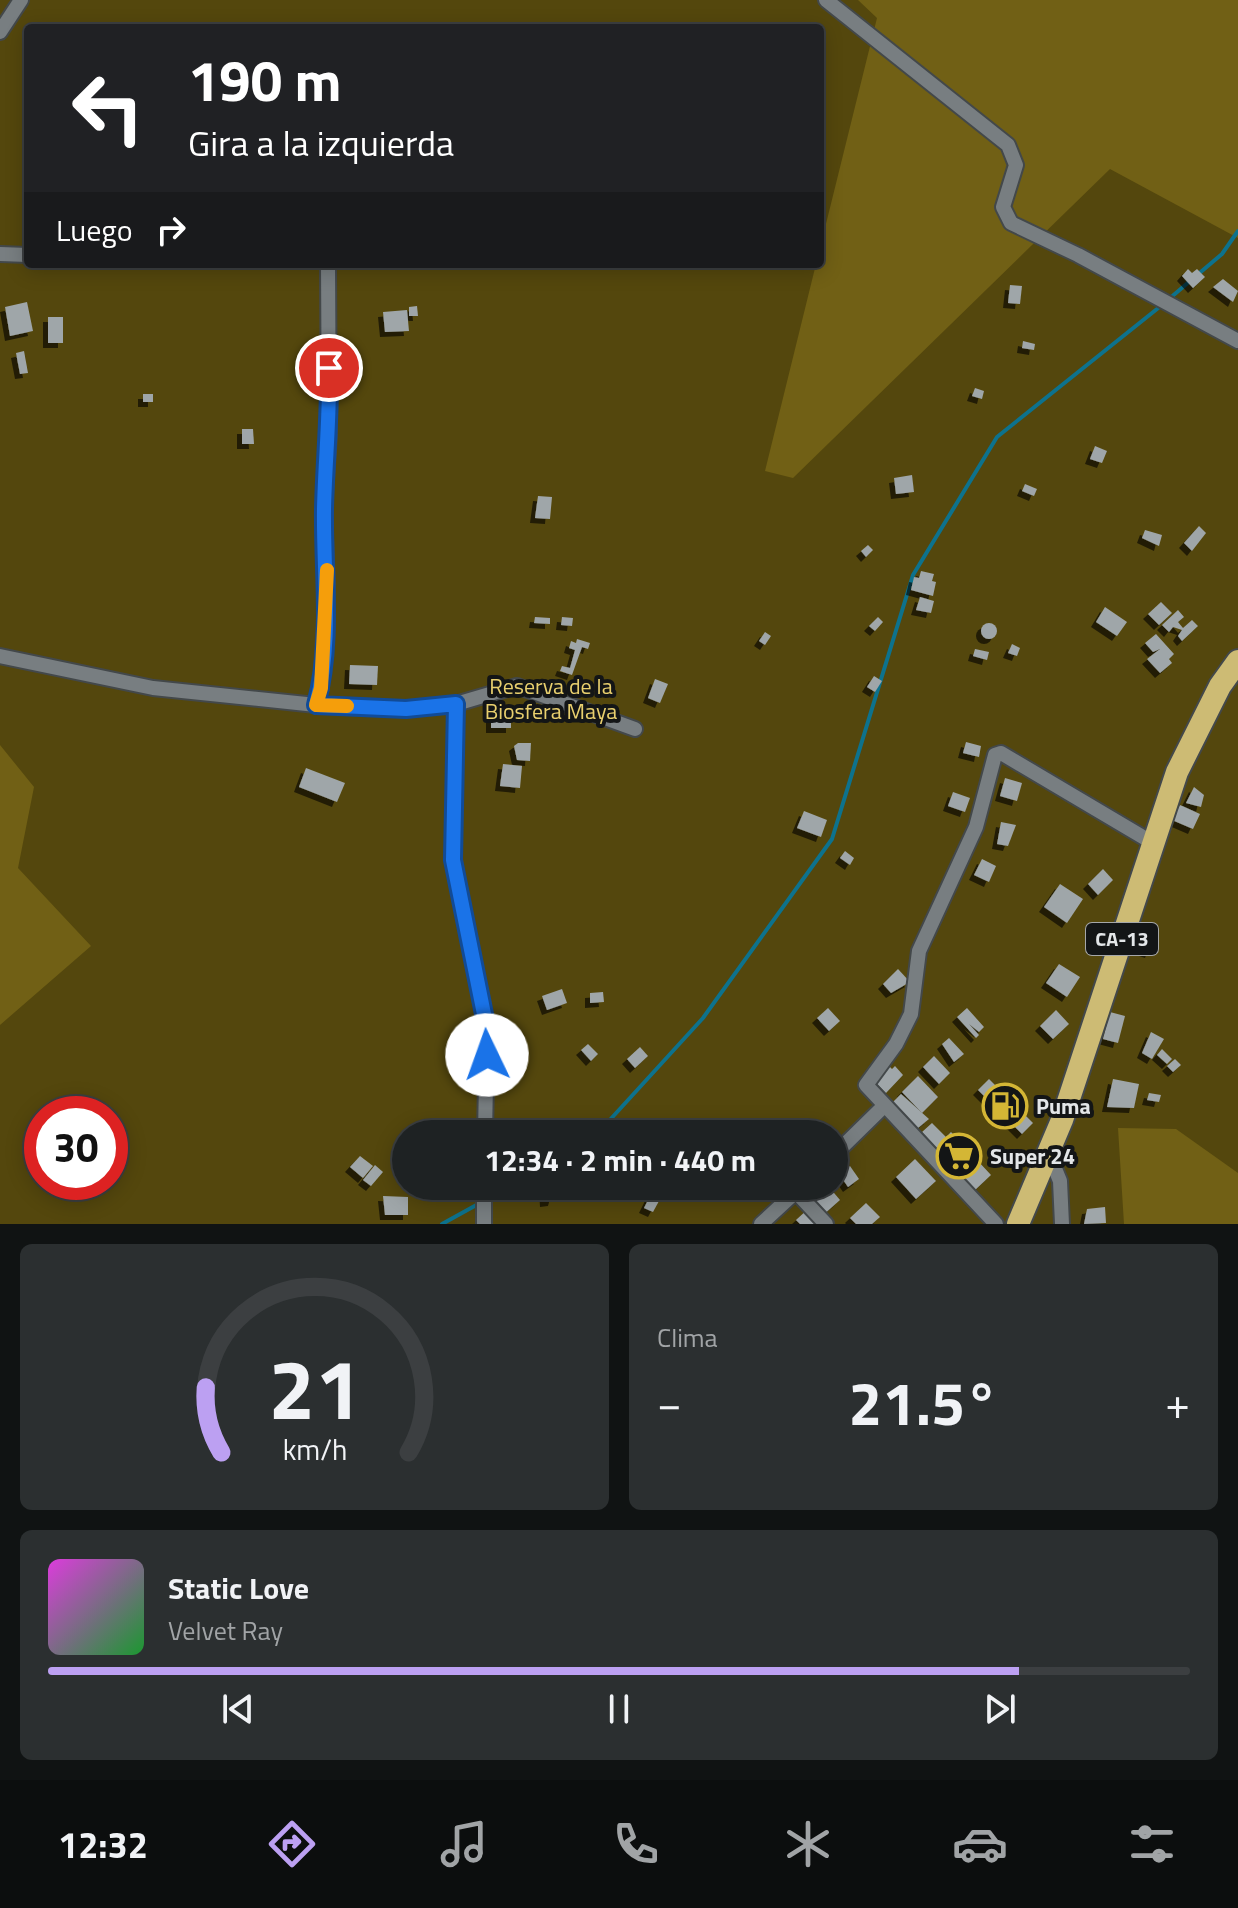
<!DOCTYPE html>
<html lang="es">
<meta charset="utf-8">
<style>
body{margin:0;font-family:"Titillium Web",sans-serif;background:#2b2f30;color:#f1f3f6;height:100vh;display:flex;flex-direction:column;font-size:30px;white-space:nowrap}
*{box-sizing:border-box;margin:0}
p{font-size:26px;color:#a1a4a6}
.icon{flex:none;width:44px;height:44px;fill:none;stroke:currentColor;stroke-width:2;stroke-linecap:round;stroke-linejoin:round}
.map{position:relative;height:1224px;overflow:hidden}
.panel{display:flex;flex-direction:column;gap:20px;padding:20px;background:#101313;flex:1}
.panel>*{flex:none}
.top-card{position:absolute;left:24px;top:24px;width:800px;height:244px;border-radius:8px;box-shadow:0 4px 20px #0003,0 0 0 2px #3c3f41;background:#202124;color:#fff;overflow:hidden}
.speed{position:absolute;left:24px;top:1096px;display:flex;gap:16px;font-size:40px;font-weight:700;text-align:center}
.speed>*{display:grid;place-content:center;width:104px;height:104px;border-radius:50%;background:#1e2223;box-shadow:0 4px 20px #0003,0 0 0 2px #3c3f41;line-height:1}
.speed .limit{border:12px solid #d22;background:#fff;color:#111}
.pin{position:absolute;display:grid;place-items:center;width:68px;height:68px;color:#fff;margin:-34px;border:4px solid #fff;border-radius:50%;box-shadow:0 2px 8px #0007}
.me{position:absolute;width:88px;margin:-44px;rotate:357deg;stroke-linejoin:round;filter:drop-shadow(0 0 6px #0008)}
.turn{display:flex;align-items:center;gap:28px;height:168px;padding:0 32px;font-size:36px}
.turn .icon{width:104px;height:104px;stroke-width:2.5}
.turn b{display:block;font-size:56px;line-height:68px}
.then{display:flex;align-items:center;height:76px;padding:0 32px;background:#0003;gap:16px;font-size:30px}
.big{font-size:60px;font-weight:700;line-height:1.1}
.panel .card{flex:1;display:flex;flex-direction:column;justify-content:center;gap:12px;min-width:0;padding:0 28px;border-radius:12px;background:#2b2f30}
.panel .dial{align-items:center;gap:0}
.dial svg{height:208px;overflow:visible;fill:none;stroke:#3c3f41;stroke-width:7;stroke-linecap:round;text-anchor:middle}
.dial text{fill:#f1f3f6;stroke:none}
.song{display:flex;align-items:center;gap:24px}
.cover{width:96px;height:96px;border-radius:12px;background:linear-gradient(135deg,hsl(300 70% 55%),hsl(130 70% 35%))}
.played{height:8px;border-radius:4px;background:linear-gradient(90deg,#bca0f2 85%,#3c3f41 85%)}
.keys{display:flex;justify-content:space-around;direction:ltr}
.heat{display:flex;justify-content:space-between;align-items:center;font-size:44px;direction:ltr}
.panel .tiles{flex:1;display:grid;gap:20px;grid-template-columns:1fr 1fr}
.card:last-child{grid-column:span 2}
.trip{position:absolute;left:392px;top:1120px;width:456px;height:80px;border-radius:40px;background:#1e2223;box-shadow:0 4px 20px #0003,0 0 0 2px #3c3f41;font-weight:700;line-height:80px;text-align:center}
.tabs{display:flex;height:128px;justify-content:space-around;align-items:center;background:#0c0e0e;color:#a1a4a6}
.tabs .icon{width:56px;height:56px}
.tabs .active{color:#bca0f2}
.tabs b{font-size:36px;color:#f1f3f6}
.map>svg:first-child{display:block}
.green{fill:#54470d;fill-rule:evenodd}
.forest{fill:#716015}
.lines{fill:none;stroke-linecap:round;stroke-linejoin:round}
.stream{stroke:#0d728d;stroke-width:4}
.building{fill:#9fa6a9;filter:url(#shadow)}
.minor-casing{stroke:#43484a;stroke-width:18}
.highway-casing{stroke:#43484a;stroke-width:26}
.minor{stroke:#787e81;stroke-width:14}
.highway{stroke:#cdbb74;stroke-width:22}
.route-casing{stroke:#114b97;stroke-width:20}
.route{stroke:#1a73e8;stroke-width:14}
.slow{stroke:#f59e0b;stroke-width:14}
.labels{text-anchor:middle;stroke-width:8;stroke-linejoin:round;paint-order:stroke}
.shield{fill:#131516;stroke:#a5a7a9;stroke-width:2}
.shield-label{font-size:20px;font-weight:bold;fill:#e3e6e8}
.park-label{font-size:22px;fill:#e9d06e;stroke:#131516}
.poi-label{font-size:22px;font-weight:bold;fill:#e3e6e8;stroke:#131516;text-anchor:start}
</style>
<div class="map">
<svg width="1238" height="1224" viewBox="0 0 1238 1224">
<defs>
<filter id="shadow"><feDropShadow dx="-5" dy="5" stdDeviation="0" flood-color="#0009"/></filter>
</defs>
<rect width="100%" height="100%" fill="#282d2f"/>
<path class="green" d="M0 0H1238V1224H0ZM28 28H820V264H28ZM42 1114H110V1182H42ZM406 1134H834V1186H406Z"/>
<g class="forest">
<path d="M858 0H1238V238L1110 169 793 478 765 471 816 264H820V248L877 18Z"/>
<path d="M0 745 34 787 18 868 91 946 0 1025Z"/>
<path d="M1118 1128 1176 1129 1238 1173V1224H1124Z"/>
</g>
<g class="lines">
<g class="stream">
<path d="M1196 276 1222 254 1238 231"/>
<path d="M1169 299 1190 281"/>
<path d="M597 1134 703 1018 832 839 913 575 997 437 1162 305"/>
<path d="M488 1199 510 1186"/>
<path d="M442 1224 480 1203"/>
</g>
</g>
<g class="building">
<path d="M1188 269 1192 273 1197 269 1205 277 1193 288 1182 276Z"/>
<path d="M1223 279 1238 291 1233 302 1213 287Z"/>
<path d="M1010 285 1022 286 1020 304 1008 303Z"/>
<path d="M27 302 33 331 10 336 5 307Z"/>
<path d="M417 306 418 316H409V307Z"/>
<path d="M407 310 409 331 385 332 383 312Z"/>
<rect x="48" y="317" width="15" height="26"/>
<path d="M1023 341 1035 344 1034 350 1022 348Z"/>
<path d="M24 351 28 373 20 374 16 353Z"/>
<path d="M975 388 984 391 982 399 972 396Z"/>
<rect x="143" y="394" width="10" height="8"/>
<path d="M242 429H253L254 444H242Z"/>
<path d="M1095 446 1107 451 1102 463 1090 459Z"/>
<path d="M912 475 914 492 896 494 894 478Z"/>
<path d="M1025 484 1037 489 1034 496 1022 491Z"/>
<path d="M538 496 552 497 550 519 535 518Z"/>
<path d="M1199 526 1206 533 1192 551 1184 543Z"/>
<path d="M1145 530 1162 535 1159 546 1142 538Z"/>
<path d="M868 545 873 550 866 557 861 551Z"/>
<path d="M921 571 934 574 932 581 936 582 933 596 911 590 914 577 919 578Z"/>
<path d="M920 597 934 601 931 613 916 610Z"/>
<path d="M1161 602 1172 613 1159 625 1148 614Z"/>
<path d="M1105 607 1127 622 1117 636 1096 622Z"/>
<path d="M1178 610 1184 617 1178 622 1183 628 1192 620 1198 626 1182 641 1178 636 1182 630 1173 627 1169 632 1162 625Z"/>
<path d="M535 617 550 618V624L534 623Z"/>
<path d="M562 617 573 618 572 626 561 625Z"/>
<path d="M878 617 883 622 875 631 869 626Z"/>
<circle cx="989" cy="631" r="8"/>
<path d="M765 632 771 636 765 645 759 641Z"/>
<path d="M1156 634 1174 654 1169 659 1172 663 1160 673 1147 659 1160 649 1153 652 1145 643Z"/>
<path d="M577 639 590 643 588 649 582 647 572 675 560 671 562 666 570 668 575 650 569 648 571 641 576 643Z"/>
<path d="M1012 644 1020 648 1017 656 1008 653Z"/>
<path d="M975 649 989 652 987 660 973 656Z"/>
<path d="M350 665 378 666 377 685 349 684Z"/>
<path d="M874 676 882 681 875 692 867 687Z"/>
<path d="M655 679 668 684 660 703 648 698Z"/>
<path d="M511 705V728H491V706Z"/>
<path d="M966 742 981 746 979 757 963 753Z"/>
<path d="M518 743H531L530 761 517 760 514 746Z"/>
<path d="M503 764 522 766 520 788 500 786Z"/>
<path d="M306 768 345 783 337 802 299 787Z"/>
<path d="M1005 778 1022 783 1017 801 1000 796Z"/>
<path d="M1194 787 1204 795 1201 807 1186 803Z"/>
<path d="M953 792 970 798 965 812 948 806Z"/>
<path d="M1180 805 1200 814 1193 829 1172 820Z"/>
<path d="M804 811 827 820 821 837 797 828Z"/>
<path d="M1001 822 1016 825 1008 846 997 844Z"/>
<path d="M845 851 854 858 850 865 840 858Z"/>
<path d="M982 859 996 866 989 882 974 875Z"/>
<path d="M1103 869 1113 880 1098 895 1088 884Z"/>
<path d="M1060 884 1083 899 1067 923 1044 907Z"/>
<path d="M1141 929 1157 934 1150 953 1135 948Z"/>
<path d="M1059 964 1080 977 1067 997 1046 983Z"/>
<path d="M898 969 910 982 891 993 883 984Z"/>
<path d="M562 989 567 1003 547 1010 542 996Z"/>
<path d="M603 992 604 1002 590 1003V993Z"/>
<path d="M828 1008 840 1021 829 1031 817 1018Z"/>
<path d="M967 1008 984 1027 979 1032 969 1024 979 1035 976 1038 957 1017Z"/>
<path d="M1056 1010 1069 1024 1053 1039 1040 1026Z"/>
<path d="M1110 1012 1125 1016 1118 1043 1103 1039Z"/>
<path d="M1151 1032 1164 1039 1152 1059 1142 1053Z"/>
<path d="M949 1038 964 1054 954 1062 942 1044Z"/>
<path d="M588 1044 598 1054 591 1061 581 1050Z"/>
<path d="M640 1047 648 1056 635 1068 627 1059Z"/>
<path d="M1162 1049 1172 1059 1167 1064 1157 1055Z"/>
<path d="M934 1056 950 1073 939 1084 923 1067Z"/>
<path d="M1175 1059 1181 1065 1173 1072 1167 1066Z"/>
<path d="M888 1065 892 1069 895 1066 903 1075 886 1093 873 1080Z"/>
<path d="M918 1076 938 1097 922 1113 902 1092Z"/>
<path d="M989 1079 1033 1123 1022 1134 978 1090Z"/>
<path d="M1113 1079 1139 1084 1134 1108 1107 1107Z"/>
<path d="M1149 1093 1161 1095 1159 1102 1147 1100Z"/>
<path d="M901 1094 929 1119 918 1128 893 1102Z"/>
<path d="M932 1123 946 1137 951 1132 991 1175 975 1190 922 1132Z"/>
<path d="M360 1156 373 1166 363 1178 350 1167Z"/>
<path d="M915 1159 936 1181 916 1199 896 1177Z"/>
<path d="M375 1165 383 1172 371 1186 363 1180Z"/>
<path d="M850 1166 859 1179 848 1187 839 1174Z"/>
<path d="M544 1186H557L553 1201 545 1202Z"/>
<path d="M829 1187 840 1200 823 1215 811 1202Z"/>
<path d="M383 1196 408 1197V1215H385Z"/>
<path d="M650 1196 659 1201 653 1212 644 1208Z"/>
<path d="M866 1203 880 1217 872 1224H856L850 1218Z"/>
<path d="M1105 1207 1106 1223 1084 1224 1087 1209Z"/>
<path d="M808 1209 822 1224H800L796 1220Z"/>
</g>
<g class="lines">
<g class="minor-casing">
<g id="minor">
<path d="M826 0 1008 145 1016 165 1003 207 1011 223 1078 255 1238 341"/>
<path d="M0 32 21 0"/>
<path d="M0 254 28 255"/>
<path d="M0 656 153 688 316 705 406 709 456 704 517 686 635 729"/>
<path d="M456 704 453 860 487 1029 485 1134"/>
<path d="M316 705 321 688 327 584 324 510 329 436 328 264"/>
<path d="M1049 1154 1060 1181 1062 1224"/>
<path d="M834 1155 884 1106"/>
<path d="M796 1192 826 1224"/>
<path d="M484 1224V1186"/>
<path d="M761 1224 802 1186"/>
<path d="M996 1224 866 1085 896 1044 911 1014 919 951 976 827 995 755 1001 753 1153 843"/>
</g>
</g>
<g class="highway-casing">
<path id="highway" d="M1018 1224 1062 1120 1177 772 1220 686 1238 661"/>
</g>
<use href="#minor" class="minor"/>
<use href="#highway" class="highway"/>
</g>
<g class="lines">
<g class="route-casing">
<path id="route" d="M329 368C330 415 325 462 324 509 323 574 333 641 316 705L406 709 456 704 453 860 487 1029V1055"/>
</g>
<use href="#route" class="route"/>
<path class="slow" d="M327 570 321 688 316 705 347 706"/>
</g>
<defs>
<g id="fuel-ring" transform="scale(2.3)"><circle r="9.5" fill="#131516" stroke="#d4b635" stroke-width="1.5"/><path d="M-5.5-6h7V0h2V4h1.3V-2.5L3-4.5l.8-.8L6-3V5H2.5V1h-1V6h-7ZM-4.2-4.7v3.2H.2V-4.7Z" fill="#d4b635"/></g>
<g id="supermarket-ring" transform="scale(2.3)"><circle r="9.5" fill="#131516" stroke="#d4b635" stroke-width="1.5"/><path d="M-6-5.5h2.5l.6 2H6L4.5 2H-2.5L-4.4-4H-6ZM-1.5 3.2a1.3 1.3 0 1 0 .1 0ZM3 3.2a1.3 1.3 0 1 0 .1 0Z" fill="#d4b635"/></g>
</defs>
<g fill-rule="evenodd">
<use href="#fuel-ring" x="1005" y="1106"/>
<use href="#supermarket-ring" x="959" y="1156"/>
</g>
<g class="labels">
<rect class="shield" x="1086" y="923" width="72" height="32" rx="6"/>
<g class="shield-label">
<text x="1122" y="946">CA-13</text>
</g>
<g class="park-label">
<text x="551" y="694">Reserva de la<tspan x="551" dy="25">Biosfera Maya</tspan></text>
</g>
<g class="poi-label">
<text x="1036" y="1114">Puma</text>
<text x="990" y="1164">Super 24</text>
</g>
</g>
</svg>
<div class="speed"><div class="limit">30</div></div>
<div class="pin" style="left:329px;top:368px;background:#d93025"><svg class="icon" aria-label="arrive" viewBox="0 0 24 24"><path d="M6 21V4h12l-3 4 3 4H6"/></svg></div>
<svg class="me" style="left:487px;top:1055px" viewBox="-20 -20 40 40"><circle r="19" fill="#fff"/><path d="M0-13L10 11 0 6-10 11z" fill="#1a73e8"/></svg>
<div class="trip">12:34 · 2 min · 440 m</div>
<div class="top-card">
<div class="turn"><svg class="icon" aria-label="left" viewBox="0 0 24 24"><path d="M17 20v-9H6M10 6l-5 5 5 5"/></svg><div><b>190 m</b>Gira a la izquierda</div></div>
<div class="then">Luego<svg class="icon" aria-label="right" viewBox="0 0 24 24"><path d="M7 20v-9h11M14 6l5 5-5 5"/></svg></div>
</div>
</div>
<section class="panel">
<div class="tiles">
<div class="card dial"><svg viewBox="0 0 100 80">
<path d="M14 69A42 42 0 1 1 86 69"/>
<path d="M14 69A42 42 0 0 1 8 44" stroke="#bca0f2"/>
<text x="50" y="56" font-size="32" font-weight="700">21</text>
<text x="50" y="72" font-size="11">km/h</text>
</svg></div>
<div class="card"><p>Clima</p>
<div class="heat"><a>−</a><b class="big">21.5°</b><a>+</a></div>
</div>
<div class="card">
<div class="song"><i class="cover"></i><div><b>Static Love</b><p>Velvet Ray</p></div></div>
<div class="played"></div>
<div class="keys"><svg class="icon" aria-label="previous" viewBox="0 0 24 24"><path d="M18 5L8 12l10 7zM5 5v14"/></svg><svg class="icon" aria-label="pause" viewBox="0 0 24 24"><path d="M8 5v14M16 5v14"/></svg><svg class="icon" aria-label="next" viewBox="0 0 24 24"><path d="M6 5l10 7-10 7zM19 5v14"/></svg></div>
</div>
</div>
</section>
<nav class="tabs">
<b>12:32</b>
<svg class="icon active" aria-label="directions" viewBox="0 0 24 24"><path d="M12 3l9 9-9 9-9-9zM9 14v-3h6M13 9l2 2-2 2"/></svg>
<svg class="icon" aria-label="music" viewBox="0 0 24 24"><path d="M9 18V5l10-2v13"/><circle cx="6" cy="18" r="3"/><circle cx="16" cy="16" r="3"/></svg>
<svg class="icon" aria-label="phone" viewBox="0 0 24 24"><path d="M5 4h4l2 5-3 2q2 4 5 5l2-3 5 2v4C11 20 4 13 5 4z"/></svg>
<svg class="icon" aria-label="climate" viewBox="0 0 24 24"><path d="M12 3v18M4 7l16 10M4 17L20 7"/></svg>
<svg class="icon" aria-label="car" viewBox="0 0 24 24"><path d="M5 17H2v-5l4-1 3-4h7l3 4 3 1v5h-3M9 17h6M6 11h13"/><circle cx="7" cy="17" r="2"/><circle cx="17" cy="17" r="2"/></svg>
<svg class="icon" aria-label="filters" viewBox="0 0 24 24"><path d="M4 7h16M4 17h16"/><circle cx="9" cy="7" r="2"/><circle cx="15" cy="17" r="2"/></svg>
</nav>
